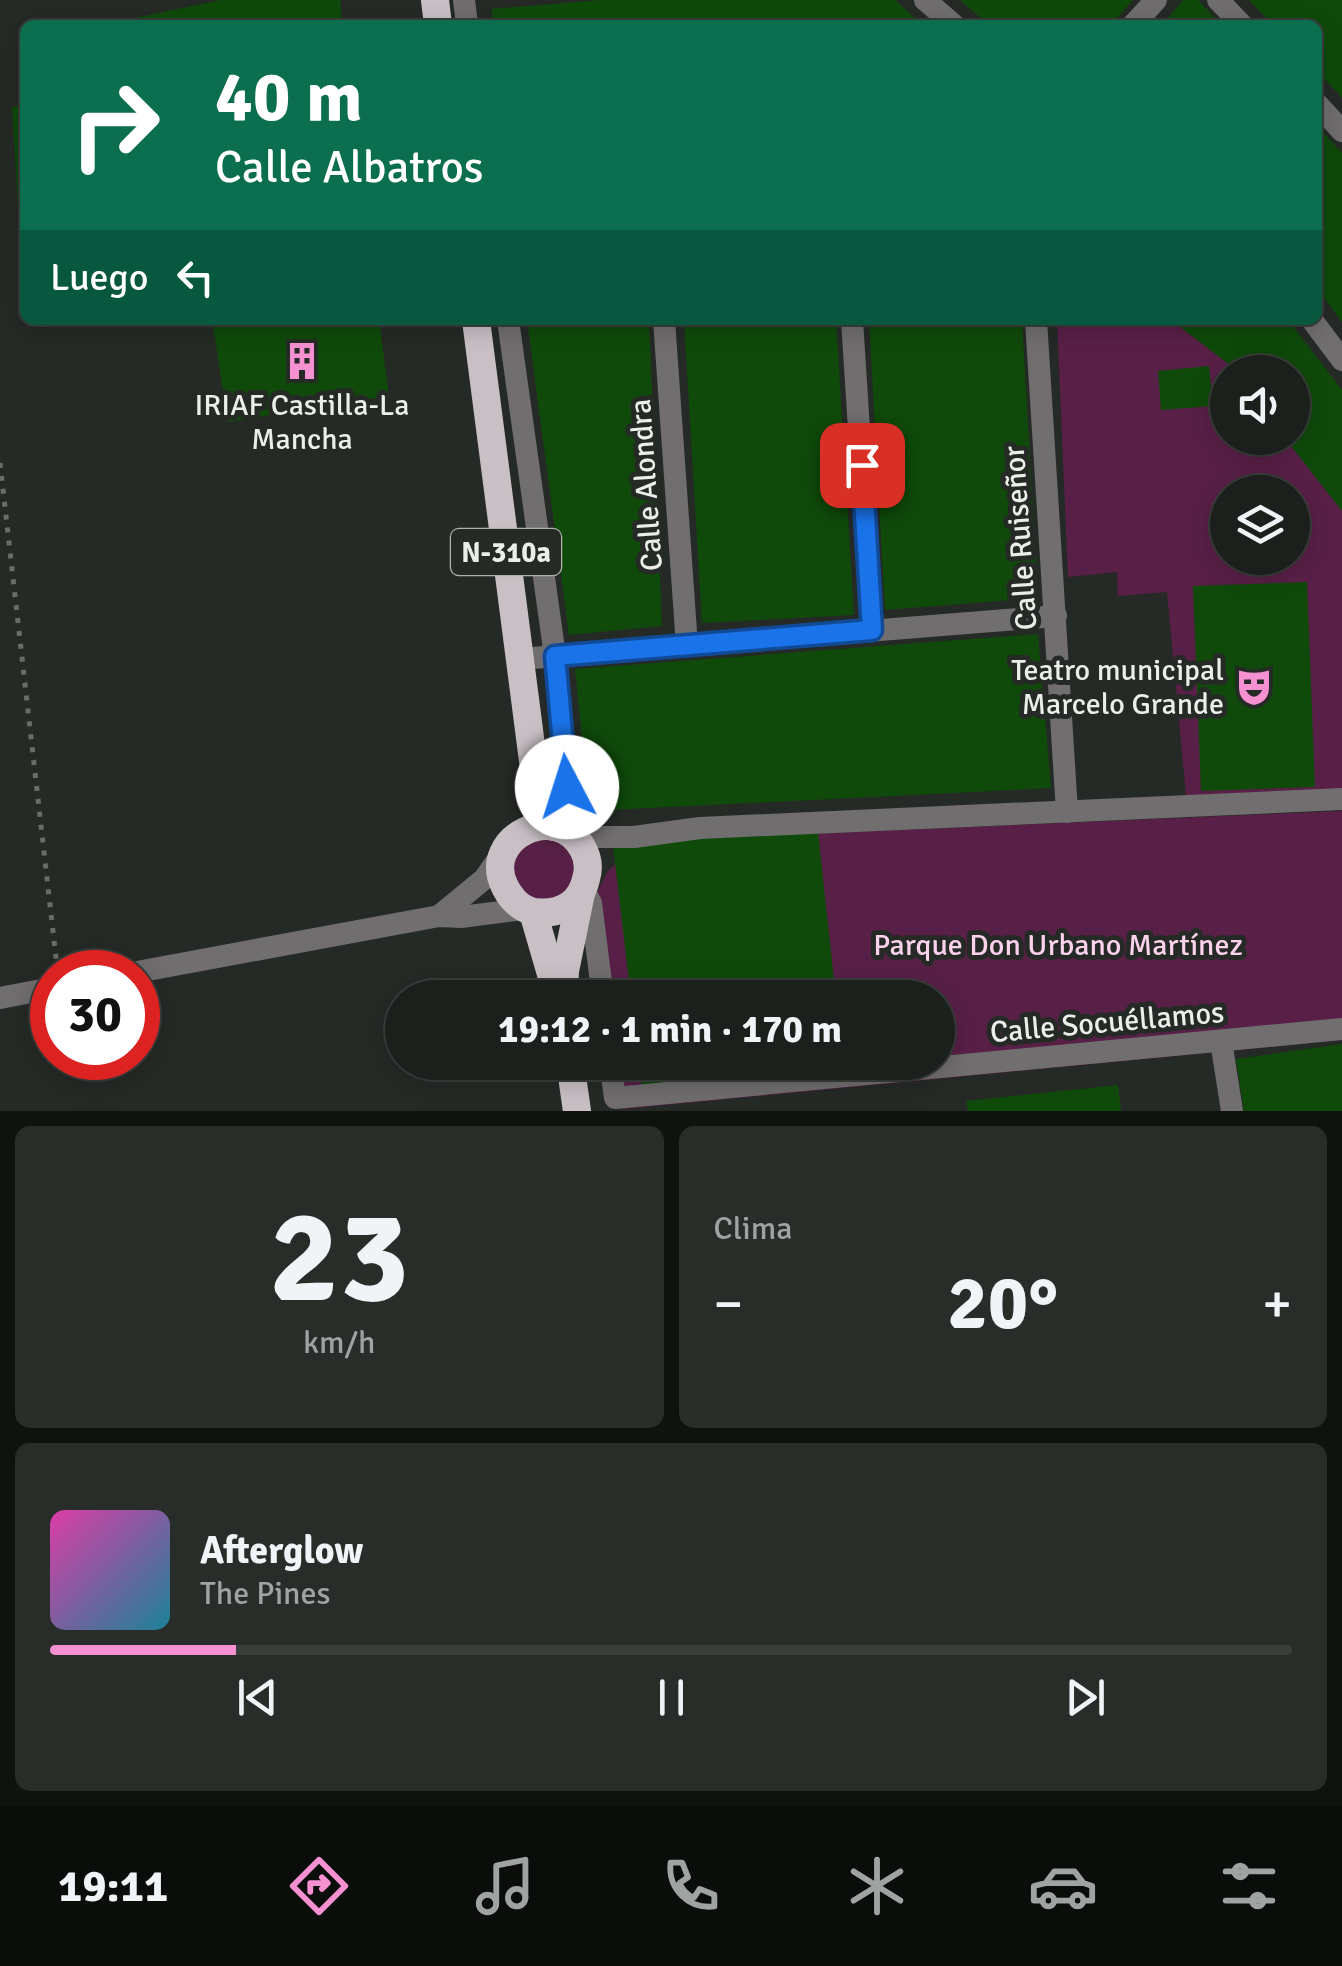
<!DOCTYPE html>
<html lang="es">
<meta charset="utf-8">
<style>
body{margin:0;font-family:Signika,sans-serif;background:#292d29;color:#f1f3f6;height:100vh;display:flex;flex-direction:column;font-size:38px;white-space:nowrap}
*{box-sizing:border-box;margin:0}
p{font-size:32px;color:#a0a3a3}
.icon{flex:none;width:55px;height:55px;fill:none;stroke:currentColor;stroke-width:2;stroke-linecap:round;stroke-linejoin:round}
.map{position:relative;height:1111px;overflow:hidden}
.panel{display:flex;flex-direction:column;gap:15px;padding:15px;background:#0f120f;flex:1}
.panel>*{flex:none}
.guide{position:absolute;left:20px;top:20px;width:1302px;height:305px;border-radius:15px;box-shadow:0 5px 25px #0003,0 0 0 2px #3a3e3b;background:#0b6e4f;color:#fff;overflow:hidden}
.fabs{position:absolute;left:1210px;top:355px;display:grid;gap:20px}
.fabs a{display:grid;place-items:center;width:100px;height:100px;border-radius:50%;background:#1c201c;box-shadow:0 5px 25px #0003,0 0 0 2px #3a3e3b;font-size:50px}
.speed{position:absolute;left:30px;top:950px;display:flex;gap:20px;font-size:50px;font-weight:700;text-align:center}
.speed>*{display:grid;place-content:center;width:130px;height:130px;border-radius:50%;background:#1c201c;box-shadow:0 5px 25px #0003,0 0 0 2px #3a3e3b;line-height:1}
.speed .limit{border:15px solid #d22;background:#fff;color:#111}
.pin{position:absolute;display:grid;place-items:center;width:85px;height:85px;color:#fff;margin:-42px;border-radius:20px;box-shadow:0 5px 15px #0006}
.me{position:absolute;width:110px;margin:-55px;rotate:355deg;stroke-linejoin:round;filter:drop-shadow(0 0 8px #0008)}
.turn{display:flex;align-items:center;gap:35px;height:210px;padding:0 30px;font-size:45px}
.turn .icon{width:130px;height:130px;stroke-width:2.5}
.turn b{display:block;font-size:70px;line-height:85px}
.then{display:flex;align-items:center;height:95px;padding:0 30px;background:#0003;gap:20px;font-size:38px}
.big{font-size:75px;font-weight:700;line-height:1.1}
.panel .tile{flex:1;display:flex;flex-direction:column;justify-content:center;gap:15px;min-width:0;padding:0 35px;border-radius:15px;background:#292d29}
.panel .dial{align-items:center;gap:0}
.dial b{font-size:130px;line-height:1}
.song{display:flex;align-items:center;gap:30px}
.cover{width:120px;height:120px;border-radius:15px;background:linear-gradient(135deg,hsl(320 70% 55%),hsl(190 70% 35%))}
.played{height:10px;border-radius:5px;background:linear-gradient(90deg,#f590d1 15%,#3a3e3b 15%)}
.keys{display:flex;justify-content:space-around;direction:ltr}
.heat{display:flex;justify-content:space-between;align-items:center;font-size:55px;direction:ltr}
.panel .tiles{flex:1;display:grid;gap:15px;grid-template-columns:1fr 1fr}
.tile:last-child{grid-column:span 2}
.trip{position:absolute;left:385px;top:980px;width:570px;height:100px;border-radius:50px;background:#1c201c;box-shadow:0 5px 25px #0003,0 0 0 2px #3a3e3b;font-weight:700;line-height:100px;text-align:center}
.dock{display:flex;height:160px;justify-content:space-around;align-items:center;background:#0b0d0b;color:#a0a3a3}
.dock .icon{width:70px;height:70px}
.dock .current{color:#f590d1}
.dock b{font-size:45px;color:#f1f3f6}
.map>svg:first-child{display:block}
.green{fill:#592047;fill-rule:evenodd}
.building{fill:#0f4a0a}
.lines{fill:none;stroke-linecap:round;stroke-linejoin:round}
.path{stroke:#696c69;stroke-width:5;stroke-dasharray:5 8;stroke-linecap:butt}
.minor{stroke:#716e70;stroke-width:22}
.trunk{stroke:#c8c0c5;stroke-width:28}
.route-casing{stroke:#114b97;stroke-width:25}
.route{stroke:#1a73e8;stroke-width:18}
.labels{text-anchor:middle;stroke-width:10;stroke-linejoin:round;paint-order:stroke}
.shield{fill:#262a26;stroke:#b1b3b0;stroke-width:2.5}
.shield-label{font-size:28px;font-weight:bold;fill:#eceeeb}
.poi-label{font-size:30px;fill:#eceeeb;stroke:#262a26}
.street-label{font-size:30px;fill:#eceeeb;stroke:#262a26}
.park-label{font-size:30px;fill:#fdd3ec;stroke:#262a26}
</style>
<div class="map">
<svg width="1342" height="1111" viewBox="0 0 1342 1111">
<rect width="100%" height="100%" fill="#262a26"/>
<g class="green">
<path d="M1057 320H1171L1230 365 1235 372H1228V438H1285L1342 511V799L1187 806 1167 592 1118 596 1117 572 1068 577ZM1228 492H1292V558H1228Z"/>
<path d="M1342 811V1040L623 1109 618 1063 938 1062V998L610 997 593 901 608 871 623 855 671 840Z"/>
<path d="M555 837 577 862 575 885 547 905 516 891 511 859 524 842Z"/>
</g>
<g class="building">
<path d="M221 0H340L343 25H131L130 19Z"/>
<path d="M600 0H895L923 25H493L492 9Z"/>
<path d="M960 0H1133L1111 25H989Z"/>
<path d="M1183 0H1198L1222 25H1162Z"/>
<path d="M1249 0H1342V98L1318 72V25H1273Z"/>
<path d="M25 105V208H18L12 107Z"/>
<path d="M1318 127 1342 153V322L1318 290Z"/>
<path d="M116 320H195V323L118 327Z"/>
<path d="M212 320H379L389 396 228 422Z"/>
<path d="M527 320H649L662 626 569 635Z"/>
<path d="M684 320H836L854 615 702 623Z"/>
<path d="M869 320H1022L1038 598 885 610Z"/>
<path d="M1171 320H1288L1342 390V511L1285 438H1292V372H1235L1230 365Z"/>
<path d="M1209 366 1213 406 1161 410 1158 371Z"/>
<path d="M1307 582 1315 787 1201 791 1193 586Z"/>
<path d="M1038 634 1051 788 589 811 575 669Z"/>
<path d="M817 823 836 998H631L613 846Z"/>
<path d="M1342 1044V1111H1244L1236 1059Z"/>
<path d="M639 1062H843L844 1076 643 1096Z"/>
<path d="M1118 1085 1121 1111H968L966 1101Z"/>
</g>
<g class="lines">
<path class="path" d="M0 463 57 967"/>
<g class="minor">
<path d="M464 0 467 25"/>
<path d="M925 0 954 25"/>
<path d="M1218 0 1242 25"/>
<path d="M1133 25 1156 0"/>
<path d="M1318 105 1342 131"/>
<path d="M508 320 555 656 567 787 561 829 599 837H634L700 828 1342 799"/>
<path d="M664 320 687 646"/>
<path d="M852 320 872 631"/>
<path d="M1036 320 1067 812"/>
<path d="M1312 320 1342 360"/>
<path d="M520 659 1056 616"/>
<path d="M584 890 591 903 603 998"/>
<path d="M439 916 484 879 503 852"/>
<path d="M137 972 439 916 461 917 524 909"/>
<path d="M0 998 52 988"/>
<path d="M1221 1041 1232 1111"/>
<path d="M610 1062 615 1098 1342 1029"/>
</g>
<g class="trunk">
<path d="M435 0 438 25"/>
<path d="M476 320 536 784 554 827"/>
<path d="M533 912C559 915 580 906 586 879 589 869 588 858 583 849 557 800 480 838 505 887 512 900 519 907 533 912L558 998"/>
<path d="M564 996 565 971 581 893"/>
<path d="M570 1062 577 1111"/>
</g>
</g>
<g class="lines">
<g class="route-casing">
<path id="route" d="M567 787 555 656 872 630 862 465"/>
</g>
<use href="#route" class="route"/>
</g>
<defs>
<g id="building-bare" transform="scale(3)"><path d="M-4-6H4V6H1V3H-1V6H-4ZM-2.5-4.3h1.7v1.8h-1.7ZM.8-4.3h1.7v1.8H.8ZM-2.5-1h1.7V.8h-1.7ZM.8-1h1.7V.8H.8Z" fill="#f590d1" stroke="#262a26" stroke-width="2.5" paint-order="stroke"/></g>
<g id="theatre-bare" transform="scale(3)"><path d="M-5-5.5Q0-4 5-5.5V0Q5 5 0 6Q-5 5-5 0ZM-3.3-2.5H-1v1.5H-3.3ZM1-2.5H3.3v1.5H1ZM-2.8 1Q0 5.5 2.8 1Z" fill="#f590d1" stroke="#262a26" stroke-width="2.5" paint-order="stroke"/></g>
</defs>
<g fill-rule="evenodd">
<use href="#building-bare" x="302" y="361"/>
<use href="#theatre-bare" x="1254" y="687"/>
</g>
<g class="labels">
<rect class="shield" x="451" y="529" width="110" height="46" rx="8"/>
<g class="shield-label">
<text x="506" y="562">N-310a</text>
</g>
<g class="poi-label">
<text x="302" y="415">IRIAF Castilla-La<tspan x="302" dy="34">Mancha</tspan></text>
<text x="1224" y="680" text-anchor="end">Teatro municipal<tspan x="1224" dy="34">Marcelo Grande</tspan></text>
</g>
<g class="street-label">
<text transform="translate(646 485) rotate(-94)" y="10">Calle Alondra</text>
<text transform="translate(1020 538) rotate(-94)" y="10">Calle Ruiseñor</text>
<text transform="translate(1107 1022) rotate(-5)" y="10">Calle Socuéllamos</text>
</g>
<g class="park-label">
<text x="1058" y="955">Parque Don Urbano Martínez</text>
</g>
</g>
</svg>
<div class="fabs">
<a><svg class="icon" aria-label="sound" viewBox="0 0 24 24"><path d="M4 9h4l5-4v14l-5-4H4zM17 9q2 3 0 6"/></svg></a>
<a><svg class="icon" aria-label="layers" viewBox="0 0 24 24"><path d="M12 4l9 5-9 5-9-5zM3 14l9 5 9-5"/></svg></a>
</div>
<div class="speed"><div class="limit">30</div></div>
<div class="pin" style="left:862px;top:465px;background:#d93025"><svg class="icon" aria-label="arrive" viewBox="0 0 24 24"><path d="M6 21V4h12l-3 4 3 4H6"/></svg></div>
<svg class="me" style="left:567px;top:787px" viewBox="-20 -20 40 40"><circle r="19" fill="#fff"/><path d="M0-13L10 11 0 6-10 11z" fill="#1a73e8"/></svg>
<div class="trip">19:12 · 1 min · 170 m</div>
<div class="guide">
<div class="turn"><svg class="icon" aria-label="right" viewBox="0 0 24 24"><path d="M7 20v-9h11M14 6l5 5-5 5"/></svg><div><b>40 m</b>Calle Albatros</div></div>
<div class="then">Luego<svg class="icon" aria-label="left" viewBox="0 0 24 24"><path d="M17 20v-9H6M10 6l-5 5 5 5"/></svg></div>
</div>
</div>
<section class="panel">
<div class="tiles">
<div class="tile dial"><b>23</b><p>km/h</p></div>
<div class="tile"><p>Clima</p>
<div class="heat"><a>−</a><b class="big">20°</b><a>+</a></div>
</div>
<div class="tile">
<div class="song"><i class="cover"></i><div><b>Afterglow</b><p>The Pines</p></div></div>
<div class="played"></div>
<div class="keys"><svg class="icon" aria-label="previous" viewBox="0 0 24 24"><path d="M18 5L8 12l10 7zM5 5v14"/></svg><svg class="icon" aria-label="pause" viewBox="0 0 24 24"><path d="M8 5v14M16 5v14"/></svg><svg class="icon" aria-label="next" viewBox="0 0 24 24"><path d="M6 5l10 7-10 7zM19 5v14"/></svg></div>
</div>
</div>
</section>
<nav class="dock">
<b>19:11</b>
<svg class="icon current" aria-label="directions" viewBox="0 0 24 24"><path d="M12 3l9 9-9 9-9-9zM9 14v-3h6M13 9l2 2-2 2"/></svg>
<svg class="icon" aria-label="music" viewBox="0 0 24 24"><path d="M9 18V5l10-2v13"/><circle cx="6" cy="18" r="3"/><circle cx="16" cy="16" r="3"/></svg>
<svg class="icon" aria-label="phone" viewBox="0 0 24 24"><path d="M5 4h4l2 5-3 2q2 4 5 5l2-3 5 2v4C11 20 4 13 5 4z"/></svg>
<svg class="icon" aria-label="climate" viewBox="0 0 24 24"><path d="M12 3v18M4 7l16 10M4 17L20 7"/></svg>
<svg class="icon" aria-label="car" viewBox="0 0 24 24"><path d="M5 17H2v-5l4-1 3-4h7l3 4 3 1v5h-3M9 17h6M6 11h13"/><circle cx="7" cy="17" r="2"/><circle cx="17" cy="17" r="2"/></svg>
<svg class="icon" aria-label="filters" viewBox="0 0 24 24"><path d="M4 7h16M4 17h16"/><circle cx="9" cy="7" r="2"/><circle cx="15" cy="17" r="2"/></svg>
</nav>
